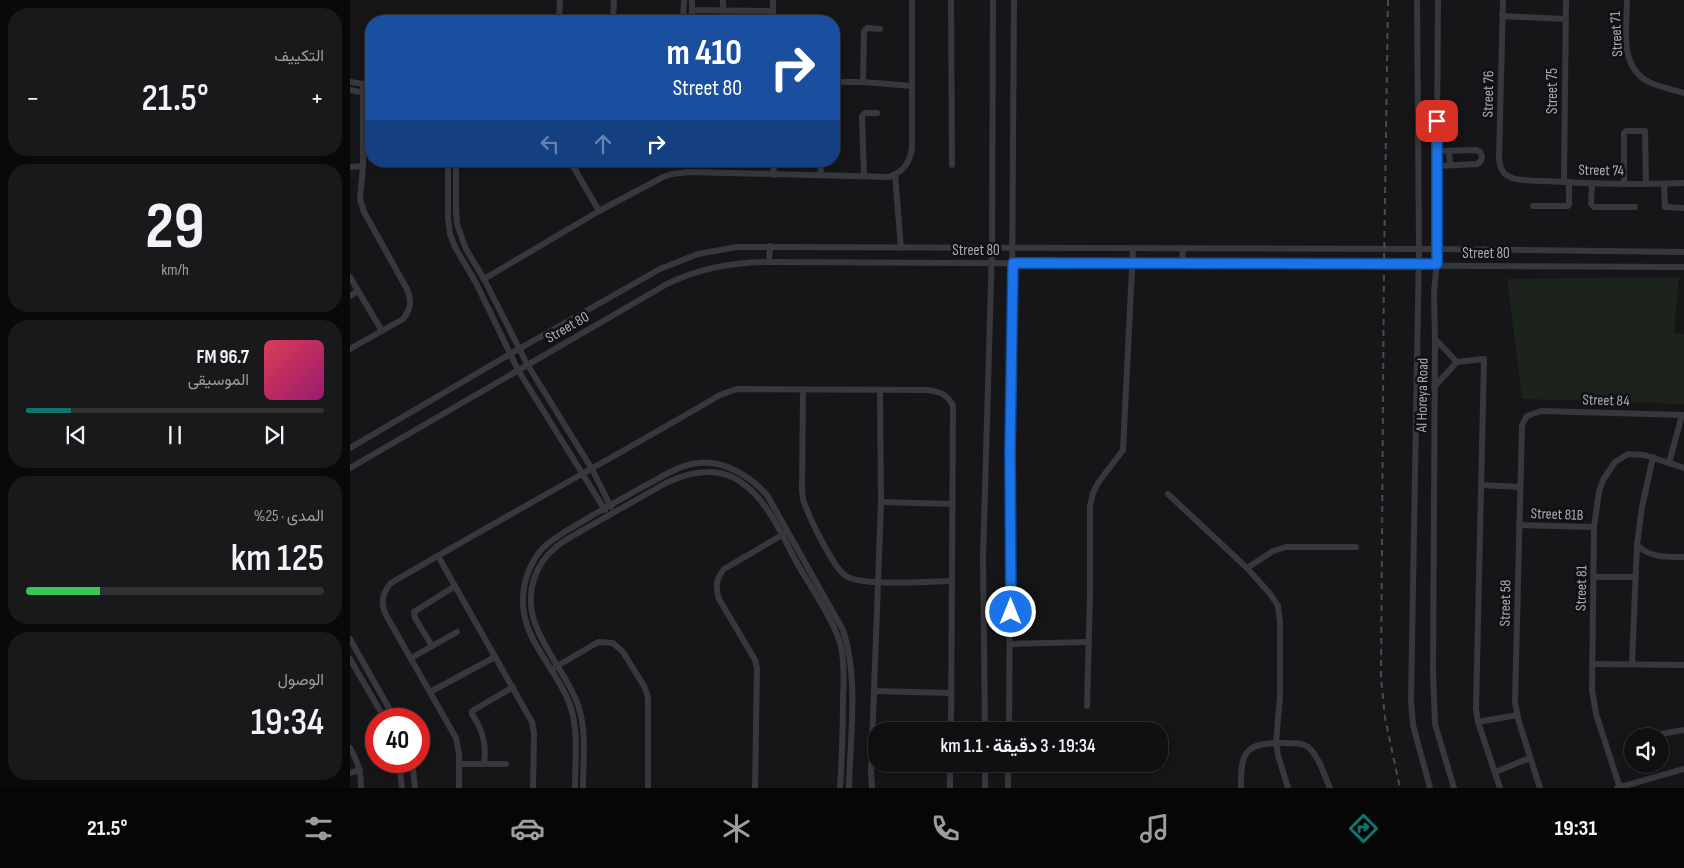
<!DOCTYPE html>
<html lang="ar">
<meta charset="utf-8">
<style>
body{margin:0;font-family:"Sofia Sans Condensed",Vazirmatn,sans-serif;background:#19191b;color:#f1f3f6;direction:rtl;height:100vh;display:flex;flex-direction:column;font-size:19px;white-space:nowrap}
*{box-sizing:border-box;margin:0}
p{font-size:16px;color:#9c9d9f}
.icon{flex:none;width:28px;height:28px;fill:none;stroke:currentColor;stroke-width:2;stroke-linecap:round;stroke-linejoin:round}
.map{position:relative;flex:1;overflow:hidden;direction:ltr}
.panel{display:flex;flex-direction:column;gap:8px;padding:8px;background:#09090a;width:350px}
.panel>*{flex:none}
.banner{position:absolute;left:15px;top:15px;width:475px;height:152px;border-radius:20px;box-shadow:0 2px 8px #0003,0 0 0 1px #303032;direction:rtl;background:#1a4fa0;color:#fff;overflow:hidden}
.tools{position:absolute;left:1274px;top:728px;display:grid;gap:10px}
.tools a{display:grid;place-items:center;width:45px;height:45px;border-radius:50%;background:#101012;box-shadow:0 2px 8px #0003,0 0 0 1px #303032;font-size:25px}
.speed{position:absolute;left:15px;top:708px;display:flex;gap:10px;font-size:25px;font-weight:700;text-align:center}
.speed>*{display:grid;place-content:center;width:65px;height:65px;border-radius:50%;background:#101012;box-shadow:0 2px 8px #0003,0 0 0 1px #303032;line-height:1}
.speed .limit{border:8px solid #d22;background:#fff;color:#111}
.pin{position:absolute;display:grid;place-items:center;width:42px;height:42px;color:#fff;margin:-21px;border-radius:10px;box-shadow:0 2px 8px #0006}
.me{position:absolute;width:55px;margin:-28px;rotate:0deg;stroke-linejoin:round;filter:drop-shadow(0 0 4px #0008)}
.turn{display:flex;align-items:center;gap:18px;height:105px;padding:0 15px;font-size:22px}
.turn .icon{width:65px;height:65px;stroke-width:2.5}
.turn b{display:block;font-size:35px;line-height:42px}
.lanes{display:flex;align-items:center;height:48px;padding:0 15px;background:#0003;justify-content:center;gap:25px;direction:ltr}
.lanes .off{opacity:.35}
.big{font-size:38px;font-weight:600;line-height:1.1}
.panel .card{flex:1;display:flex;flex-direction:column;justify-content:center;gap:8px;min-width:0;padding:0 18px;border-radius:20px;background:#19191b}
.panel .dial{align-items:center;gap:0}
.dial b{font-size:65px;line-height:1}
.song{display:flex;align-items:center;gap:15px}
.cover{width:60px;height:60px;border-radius:8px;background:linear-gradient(135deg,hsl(350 70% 55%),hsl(320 70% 35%))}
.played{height:5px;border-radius:2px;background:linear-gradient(90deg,#0f766e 15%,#303032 15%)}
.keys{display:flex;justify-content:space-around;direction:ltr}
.heat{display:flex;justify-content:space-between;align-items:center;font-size:28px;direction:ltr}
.charge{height:8px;border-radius:4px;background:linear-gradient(90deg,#34c759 25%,#303032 0)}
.trip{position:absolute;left:518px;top:722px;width:300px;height:50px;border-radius:20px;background:#101012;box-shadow:0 2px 8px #0003,0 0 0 1px #303032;font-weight:600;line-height:50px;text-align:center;direction:rtl}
.tabs{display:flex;height:80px;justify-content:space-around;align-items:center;background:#060607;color:#9c9d9f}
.tabs .icon{width:35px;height:35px}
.tabs .active{color:#0f766e}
.tabs b{font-size:22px;color:#f1f3f6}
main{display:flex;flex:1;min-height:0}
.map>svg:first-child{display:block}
.green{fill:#1c231d}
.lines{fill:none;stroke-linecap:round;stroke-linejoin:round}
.minor{stroke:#37383d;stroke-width:6}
.rail{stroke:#4a4c52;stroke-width:2;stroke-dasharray:6 5;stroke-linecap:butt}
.route-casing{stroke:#114b97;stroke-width:12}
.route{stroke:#1a73e8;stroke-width:9}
.labels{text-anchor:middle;stroke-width:5;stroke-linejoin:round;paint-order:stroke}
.street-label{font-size:15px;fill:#a8adb8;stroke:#111113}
</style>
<main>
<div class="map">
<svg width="1334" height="788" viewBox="0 0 1334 788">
<rect width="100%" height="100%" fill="#161618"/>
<path class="green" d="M1329 277 1324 333 1334 334V404L1172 399 1157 279Z"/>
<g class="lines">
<g class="minor">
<path d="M601 0 602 165"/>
<path d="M1067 0 1069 249 1061 700 1063 725 1080 788"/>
<path d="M1088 0 1087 138 1088 249 1084 293 1085 339 1083 671 1085 724 1104 788"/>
<path d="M1153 0 1149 159C1150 166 1151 172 1158 176 1168 182 1184 180 1195 181 1241 184 1288 185 1334 183"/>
<path d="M1277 0C1277 29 1268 68 1301 83 1311 87 1323 90 1334 93"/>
<path d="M342 10 423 11"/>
<path d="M373 10V0"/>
<path d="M1152 16 1215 19"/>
<path d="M209 21 210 0"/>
<path d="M263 21 264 0"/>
<path d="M333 21 334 0"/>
<path d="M342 21V0"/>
<path d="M423 21V0"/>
<path d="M0 82 21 85"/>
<path d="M484 82H513L562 86"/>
<path d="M513 82 514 31 517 28 530 29"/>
<path d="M0 90 21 94"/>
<path d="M1099 151 1100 165"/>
<path d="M98 161V217L100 234 105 247 126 283 168 370 255 510"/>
<path d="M106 161V210L107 224 116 249 134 279 177 364 242 469 261 507"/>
<path d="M220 161 249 211"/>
<path d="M423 161 424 175"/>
<path d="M470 161 471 175"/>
<path d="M1088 166 1127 164 1131 161 1132 156 1130 152 1126 150 1088 151"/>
<path d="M0 167 13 166"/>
<path d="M224 168 236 161"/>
<path d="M545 174 551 248"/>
<path d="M514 176 512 116 515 113H527"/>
<path d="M1214 182 1216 0"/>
<path d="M1242 183 1241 204 1244 207H1285"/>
<path d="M1274 183V133L1276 131H1295L1296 184"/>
<path d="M1314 184 1315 207 1334 208"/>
<path d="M1183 206H1218L1219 204V182"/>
<path d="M419 262 420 246"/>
<path d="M832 263 833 248"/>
<path d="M0 277 32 331"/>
<path d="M134 279 249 211 313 177 322 174 339 172 539 177C553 172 560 163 562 148V0"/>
<path d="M0 296 8 291"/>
<path d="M1085 339 1107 362"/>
<path d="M0 349 53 319C61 309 62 301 57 289L14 212 10 199 13 166V85"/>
<path d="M1084 387 1107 362 1134 359 1126 709 1128 722 1150 788"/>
<path d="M453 390 452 491 453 499C458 515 483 568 496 576 513 587 579 581 602 581"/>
<path d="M0 448 160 354 310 269 348 254 387 247 1088 249 1334 252"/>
<path d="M1319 463 1332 415"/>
<path d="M0 468 317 284C350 268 382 262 419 262L1334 267"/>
<path d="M1131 485 1170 487"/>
<path d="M818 494 897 568 921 595 928 606 930 623V696L926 743 928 755 938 788"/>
<path d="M531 502 603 504"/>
<path d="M1169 525 1244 527"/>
<path d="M1287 545C1300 558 1317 557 1334 557"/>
<path d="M88 556 182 722 184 733 183 788"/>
<path d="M897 568 923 551 936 547H1006"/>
<path d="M1244 577H1285"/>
<path d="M0 639 45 719"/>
<path d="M661 644 738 642"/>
<path d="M82 646 65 618 64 612 105 586"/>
<path d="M61 658 107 632"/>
<path d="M0 659 35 719"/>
<path d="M1242 664 1334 665"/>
<path d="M1282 664 1287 545 1292 507 1303 457"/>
<path d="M204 668 243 645 249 642 263 643 273 652 294 686 298 697V788"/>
<path d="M525 691 601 693"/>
<path d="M80 692 145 657"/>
<path d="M737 706 740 595V506L743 493 748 483 773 450 783 249"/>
<path d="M1128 722 1167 715"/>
<path d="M635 731 633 559 642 248 643 0"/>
<path d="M659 731 664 0"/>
<path d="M1300 736 1334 730"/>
<path d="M0 748C8 762 11 772 11 788"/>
<path d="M49 761 52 788"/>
<path d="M62 761 65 788"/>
<path d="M109 764H156"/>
<path d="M134 764C137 745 133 730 122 714V711L163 687"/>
<path d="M1145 772 1180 758"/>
<path d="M0 773 10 770"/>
<path d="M109 788V754L106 738 36 615C30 603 32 593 41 583 150 519 261 459 370 395L387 389 576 390C588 391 598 394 603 406L601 731"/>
<path d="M225 788C225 761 229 731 220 705 207 668 170 639 173 596 174 579 181 561 193 548 204 537 220 529 233 521 254 508 275 497 296 485 312 477 329 465 348 463 374 460 400 476 417 495L493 630C509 677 500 738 499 788"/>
<path d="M233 788C233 761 237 731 228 705 214 664 168 627 184 579 188 567 195 556 205 548 215 539 228 533 240 526 265 512 291 497 316 483 337 473 360 467 382 477 391 481 399 488 406 495 423 514 435 541 447 563 461 588 487 624 492 651 494 666 494 682 493 697 493 727 492 758 490 788"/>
<path d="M405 788 407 668 405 660 369 599C365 587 366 579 374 569L434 534"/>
<path d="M522 788 521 772 531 502 530 390"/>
<path d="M600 788V764"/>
<path d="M635 788V764"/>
<path d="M658 788V764"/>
<path d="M891 788C890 751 896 742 935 743 942 744 952 742 958 747 969 756 974 775 980 788"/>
<path d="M1190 788 1169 722 1165 702 1172 425 1177 416 1191 411 1334 415"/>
<path d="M1267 788 1334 769"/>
<path d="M1270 788 1246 714 1242 690 1244 527 1249 492 1253 480 1265 462 1278 454 1294 455 1334 468"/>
</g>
<path class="rail" d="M1038 0 1034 264 1031 677 1035 718 1050 788"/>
</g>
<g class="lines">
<g class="route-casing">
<path id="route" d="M661 612 660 451 663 263 1087 264V121"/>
</g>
<use href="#route" class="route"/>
</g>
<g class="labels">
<g class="street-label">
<text transform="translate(1266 34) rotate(-93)" y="5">Street 71</text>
<text transform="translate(1202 91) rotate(-90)" y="5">Street 75</text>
<text transform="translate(1138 94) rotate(-89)" y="5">Street 76</text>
<text transform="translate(1251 170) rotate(1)" y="5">Street 74</text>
<text x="626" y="255">Street 80</text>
<text x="1136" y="258">Street 80</text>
<text transform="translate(217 327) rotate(-30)" y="5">Street 80</text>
<text transform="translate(1072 395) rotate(-89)" y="5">Al Horeya Road</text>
<text transform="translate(1256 400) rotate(2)" y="5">Street 84</text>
<text transform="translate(1207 514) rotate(2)" y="5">Street 81B</text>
<text transform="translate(1231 588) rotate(-89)" y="5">Street 81</text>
<text transform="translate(1155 603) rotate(-89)" y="5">Street 58</text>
</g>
</g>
</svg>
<div class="tools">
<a><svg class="icon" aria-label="sound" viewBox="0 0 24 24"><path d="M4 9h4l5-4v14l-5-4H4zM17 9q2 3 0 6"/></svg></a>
</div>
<div class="speed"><div class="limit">40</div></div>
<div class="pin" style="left:1087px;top:121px;background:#d93025"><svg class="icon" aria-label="arrive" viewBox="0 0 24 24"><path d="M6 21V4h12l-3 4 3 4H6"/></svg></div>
<svg class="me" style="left:661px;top:612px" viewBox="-20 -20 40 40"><circle r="17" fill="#1a73e8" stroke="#fff" stroke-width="3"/><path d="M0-11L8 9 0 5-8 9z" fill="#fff"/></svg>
<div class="trip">19:34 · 3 دقيقة · 1.1 km</div>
<div class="banner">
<div class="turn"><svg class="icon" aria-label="right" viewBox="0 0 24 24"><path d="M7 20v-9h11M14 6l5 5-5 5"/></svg><div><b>410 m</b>Street 80</div></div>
<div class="lanes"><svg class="icon off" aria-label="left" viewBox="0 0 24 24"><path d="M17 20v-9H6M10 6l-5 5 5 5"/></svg><svg class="icon off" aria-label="ahead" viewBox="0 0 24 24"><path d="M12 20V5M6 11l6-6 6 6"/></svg><svg class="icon" aria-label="right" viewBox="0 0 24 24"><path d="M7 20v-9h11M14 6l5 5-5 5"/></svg></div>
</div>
</div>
<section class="panel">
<div class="card"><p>التكييف</p>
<div class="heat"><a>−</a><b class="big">21.5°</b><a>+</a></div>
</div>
<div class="card dial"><b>29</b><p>km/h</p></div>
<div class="card">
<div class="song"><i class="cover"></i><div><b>96.7 FM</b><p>الموسيقى</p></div></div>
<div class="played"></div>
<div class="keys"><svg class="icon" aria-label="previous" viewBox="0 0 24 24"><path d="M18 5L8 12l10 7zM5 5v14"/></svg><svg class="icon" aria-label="pause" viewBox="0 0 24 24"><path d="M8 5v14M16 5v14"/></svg><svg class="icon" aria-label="next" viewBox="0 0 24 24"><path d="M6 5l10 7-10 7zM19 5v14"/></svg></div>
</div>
<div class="card"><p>المدى · 25%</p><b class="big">125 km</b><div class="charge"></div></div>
<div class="card"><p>الوصول</p><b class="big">19:34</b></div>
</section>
</main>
<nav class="tabs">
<b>19:31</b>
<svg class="icon active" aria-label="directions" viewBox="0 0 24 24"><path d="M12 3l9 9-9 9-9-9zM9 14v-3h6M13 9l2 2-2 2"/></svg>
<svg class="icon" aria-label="music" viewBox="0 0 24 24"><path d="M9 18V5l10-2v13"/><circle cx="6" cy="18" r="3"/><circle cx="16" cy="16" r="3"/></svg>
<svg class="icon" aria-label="phone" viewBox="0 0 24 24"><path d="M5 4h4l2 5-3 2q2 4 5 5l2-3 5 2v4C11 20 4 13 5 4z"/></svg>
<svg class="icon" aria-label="climate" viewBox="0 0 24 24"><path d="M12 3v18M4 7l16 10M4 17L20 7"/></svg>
<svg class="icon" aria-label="car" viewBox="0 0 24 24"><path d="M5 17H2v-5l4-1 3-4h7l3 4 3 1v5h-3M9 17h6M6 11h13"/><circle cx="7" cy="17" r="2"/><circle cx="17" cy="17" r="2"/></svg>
<svg class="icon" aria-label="filters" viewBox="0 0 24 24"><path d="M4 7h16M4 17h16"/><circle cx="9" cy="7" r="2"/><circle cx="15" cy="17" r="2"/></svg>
<b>21.5°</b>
</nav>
